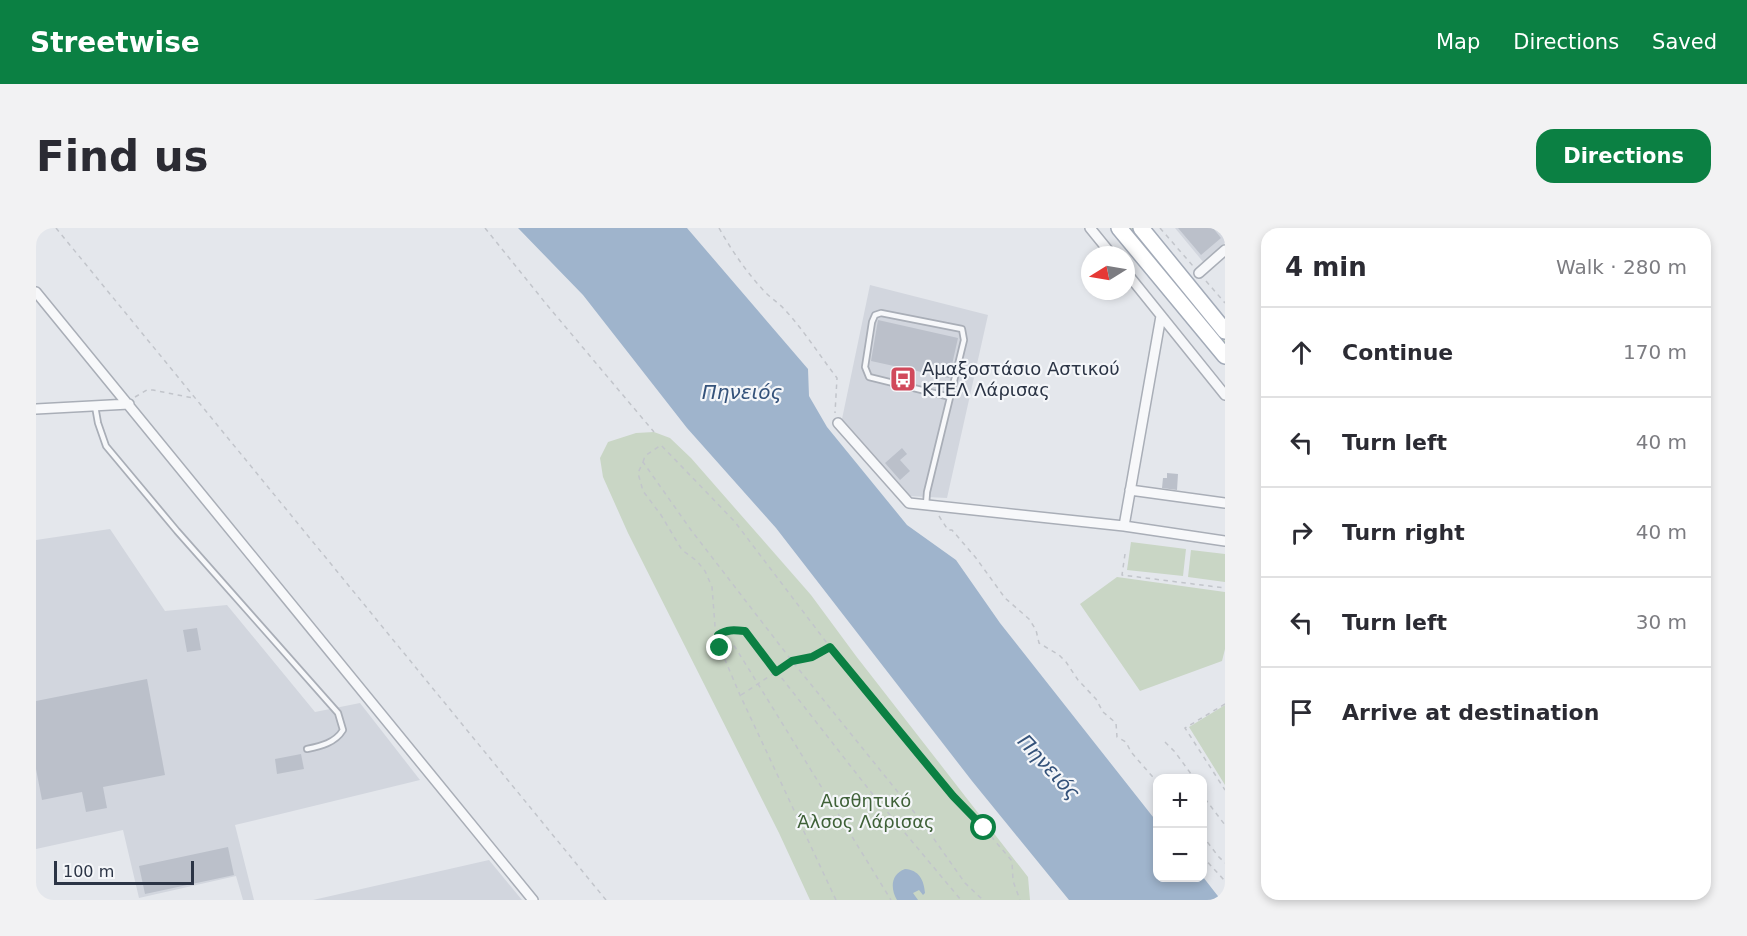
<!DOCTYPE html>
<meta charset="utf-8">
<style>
:root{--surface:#fff;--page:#f2f2f3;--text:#2b2b33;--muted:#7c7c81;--line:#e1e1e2;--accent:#0b8043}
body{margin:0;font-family:"DejaVu Sans",sans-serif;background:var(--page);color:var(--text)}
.controls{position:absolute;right:18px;bottom:18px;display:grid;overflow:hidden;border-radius:12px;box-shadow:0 3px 9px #0003}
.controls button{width:54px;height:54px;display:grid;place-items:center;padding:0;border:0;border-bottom:2px solid var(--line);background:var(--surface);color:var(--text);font:30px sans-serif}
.compass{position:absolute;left:1045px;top:18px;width:54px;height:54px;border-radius:50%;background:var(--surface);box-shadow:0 3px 9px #0003;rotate:259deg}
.scale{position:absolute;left:18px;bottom:15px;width:140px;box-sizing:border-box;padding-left:6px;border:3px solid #2b3445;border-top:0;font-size:16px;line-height:21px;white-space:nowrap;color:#2b3445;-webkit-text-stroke:4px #f4f6f9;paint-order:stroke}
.stop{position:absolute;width:18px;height:18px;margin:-14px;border:4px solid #0b8043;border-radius:50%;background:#fff}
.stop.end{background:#0b8043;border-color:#fff;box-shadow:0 2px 6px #0008}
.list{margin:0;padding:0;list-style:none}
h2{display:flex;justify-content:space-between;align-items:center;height:78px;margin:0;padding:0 24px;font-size:26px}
h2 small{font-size:20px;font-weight:400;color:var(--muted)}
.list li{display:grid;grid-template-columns:39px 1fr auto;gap:18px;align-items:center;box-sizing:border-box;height:90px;padding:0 24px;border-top:2px solid var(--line)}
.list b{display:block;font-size:22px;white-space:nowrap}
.list em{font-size:20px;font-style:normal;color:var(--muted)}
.icon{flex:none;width:33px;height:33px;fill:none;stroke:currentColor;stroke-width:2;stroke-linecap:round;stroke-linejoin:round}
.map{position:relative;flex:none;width:1189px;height:672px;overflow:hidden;border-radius:18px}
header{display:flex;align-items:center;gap:36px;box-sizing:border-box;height:84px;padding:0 30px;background:var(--accent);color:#fff}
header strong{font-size:28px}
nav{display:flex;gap:33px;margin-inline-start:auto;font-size:21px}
.intro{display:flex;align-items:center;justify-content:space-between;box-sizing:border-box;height:144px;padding:0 36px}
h1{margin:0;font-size:42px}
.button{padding:15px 27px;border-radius:18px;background:var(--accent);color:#fff;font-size:21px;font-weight:700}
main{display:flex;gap:36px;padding:0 36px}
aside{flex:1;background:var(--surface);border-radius:18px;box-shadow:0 3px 9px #0003}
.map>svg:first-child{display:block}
</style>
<header>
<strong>Streetwise</strong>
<nav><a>Map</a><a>Directions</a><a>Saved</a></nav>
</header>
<div class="intro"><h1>Find us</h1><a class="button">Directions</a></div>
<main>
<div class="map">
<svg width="1189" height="672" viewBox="0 0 1189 672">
<rect width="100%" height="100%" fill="#e4e7ec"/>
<path fill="#d2d6de" d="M1139,0H1189V15L1168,35Z
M834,57L952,87L911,270L872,268L806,191Z
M74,301L129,383L191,377L279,484L324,475L384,552L199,597L218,672H207L200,648L103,670L87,602L0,621V312Z
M453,632L486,672H277Z"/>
<path fill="#c9d6c5" d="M1090,0H1097L1189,110V118Z
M618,204L634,210L655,230L775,367L820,428L992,649L994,672H774L743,605L592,305L567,249L564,230L572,214L600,205Z
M1095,314L1150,321L1147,348L1091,342Z
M1155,322L1189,326V354L1152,349Z
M1081,349L1189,364V421L1186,433L1104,463L1044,376Z
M1189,477V557L1153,499Z"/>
<path fill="#9fb4cc" d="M482,0H651L772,141L773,168L791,199L871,297L920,332L964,395L1121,594L1122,650L1167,649L1185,672H1033L936,553L740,300L651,200L547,67Z
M869,641C883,642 888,652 889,665L887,667L883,662L877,665L882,672H861C854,660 855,646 869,641Z"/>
<path fill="#bbc0ca" d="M1142,0H1177L1185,10L1165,27Z
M842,92L922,110L913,150L835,133Z
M866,220L871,226L864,232L874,243L864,252L849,235Z
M1131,245L1142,246L1141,262L1126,260L1127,250H1131Z
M161,400L165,422L151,424L147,402Z
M111,451L129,547L67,559L71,580L50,584L46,564L6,572L0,541V473Z
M265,526L268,541L241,546L239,531Z
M192,619L198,647L109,666L103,638Z"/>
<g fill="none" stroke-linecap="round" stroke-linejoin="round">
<defs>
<path id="service" d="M59,178L62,195L70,218L141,303L302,485L307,502C299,515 285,518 271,521
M890,277L891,264L928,112L926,101L845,85L839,87L836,94L829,139L833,149L914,169"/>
<path id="minor" d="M1054,0L1076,27
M1090,44L1189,167
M1163,45L1189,22
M0,64L497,672
M0,181L93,176
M802,195L873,275L1088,298L1189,313
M1094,262L1189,275
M1088,298L1125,88"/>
<path id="primary" d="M1083,0L1189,128
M1105,0L1189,103"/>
</defs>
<use href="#service" stroke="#a9aeb7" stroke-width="8"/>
<use href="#minor" stroke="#a9aeb7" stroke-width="12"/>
<use href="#primary" stroke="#a3abb8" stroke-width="18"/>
<path stroke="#c2c5cb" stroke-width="1.5" stroke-dasharray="4.5 4.5" stroke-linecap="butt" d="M20,0L570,672
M449,0L511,77L618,204
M683,0C696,23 711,45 729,64C736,71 744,76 750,83C769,104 784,128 801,150L799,185
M1124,0L1157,38
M1170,53L1189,75
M99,169L111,162H117L157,170
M607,234L609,228L625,217L699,294L794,419
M903,288L912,302H916L940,330L969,370L993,391L1000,402L1003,415L1023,427L1030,434L1042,452L1060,471L1067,484L1080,495L1081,509L1090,514L1095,524L1122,555
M1089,326L1086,347L1189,360
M686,404L699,419L722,456L855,672
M682,407L679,398L676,359L669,343L661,333L646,322L625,287L607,263L602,245L607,234L655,302L756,433L886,594L929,655L947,672
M705,467L756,433L776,429L794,419L917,568L948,600L976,633L977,653L984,672
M1189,476L1149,500L1189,562
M1129,514L1139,524L1158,550
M1166,562L1170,572L1189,597
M1166,607L1182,628L1189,635
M1166,628L1189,653
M800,672L704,467L684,420L682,407C691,401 699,402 709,403L838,568L925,672"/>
<use href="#service" stroke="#f7f8fa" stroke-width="4.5"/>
<use href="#minor" stroke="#f7f8fa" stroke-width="9"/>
<use href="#primary" stroke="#fff" stroke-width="15"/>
</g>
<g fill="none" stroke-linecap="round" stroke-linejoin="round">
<path stroke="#0b8043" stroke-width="8" d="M684,420L682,407C691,401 699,402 709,403L740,444L756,433L776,429L794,419L917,568L948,600"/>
</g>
<defs>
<symbol id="bus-square" viewBox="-11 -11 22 22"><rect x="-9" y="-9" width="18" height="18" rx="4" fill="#d1495b" stroke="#f4f6f9"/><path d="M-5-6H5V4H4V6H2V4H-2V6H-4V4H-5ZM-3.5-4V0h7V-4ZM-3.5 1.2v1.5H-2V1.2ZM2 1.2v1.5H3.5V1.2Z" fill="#fff"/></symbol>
</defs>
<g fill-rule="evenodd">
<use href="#bus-square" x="852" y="136" width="30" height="30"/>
</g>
<g text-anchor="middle" stroke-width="4.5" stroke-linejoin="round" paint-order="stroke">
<g font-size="18" fill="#2b3445" stroke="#f4f6f9" text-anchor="start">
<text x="886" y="147">Αμαξοστάσιο Αστικού<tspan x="886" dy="21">ΚΤΕΛ Λάρισας</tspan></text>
</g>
<g font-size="18" fill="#3f6138" stroke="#f4f6f9">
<text x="830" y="579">Αισθητικό<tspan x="830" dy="21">Άλσος Λάρισας</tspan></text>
</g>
<g font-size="20" font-style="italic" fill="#34527a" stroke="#f4f6f9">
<text x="706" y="171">Πηνειός</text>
<text transform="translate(1013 539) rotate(47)" y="7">Πηνειός</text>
</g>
</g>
</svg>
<div class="controls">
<button>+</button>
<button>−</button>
</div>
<svg class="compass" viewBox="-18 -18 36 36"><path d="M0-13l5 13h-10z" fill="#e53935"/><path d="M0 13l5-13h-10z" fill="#7c7c81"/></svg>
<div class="scale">100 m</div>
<div class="stop" style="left:948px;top:600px"></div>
<div class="stop end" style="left:684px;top:420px"></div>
</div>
<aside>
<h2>4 min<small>Walk · 280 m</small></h2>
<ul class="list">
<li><svg class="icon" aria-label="ahead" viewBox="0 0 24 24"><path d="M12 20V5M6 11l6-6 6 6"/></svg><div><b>Continue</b></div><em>170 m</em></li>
<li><svg class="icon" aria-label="left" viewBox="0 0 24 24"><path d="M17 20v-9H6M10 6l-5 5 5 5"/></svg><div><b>Turn left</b></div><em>40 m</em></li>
<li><svg class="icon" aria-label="right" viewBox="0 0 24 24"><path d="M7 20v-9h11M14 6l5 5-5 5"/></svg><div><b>Turn right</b></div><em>40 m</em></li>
<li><svg class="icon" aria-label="left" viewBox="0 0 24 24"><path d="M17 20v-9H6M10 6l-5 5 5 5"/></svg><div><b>Turn left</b></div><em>30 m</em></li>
<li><svg class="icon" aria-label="arrive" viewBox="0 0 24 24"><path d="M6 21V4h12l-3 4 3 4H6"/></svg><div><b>Arrive at destination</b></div></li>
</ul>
</aside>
</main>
